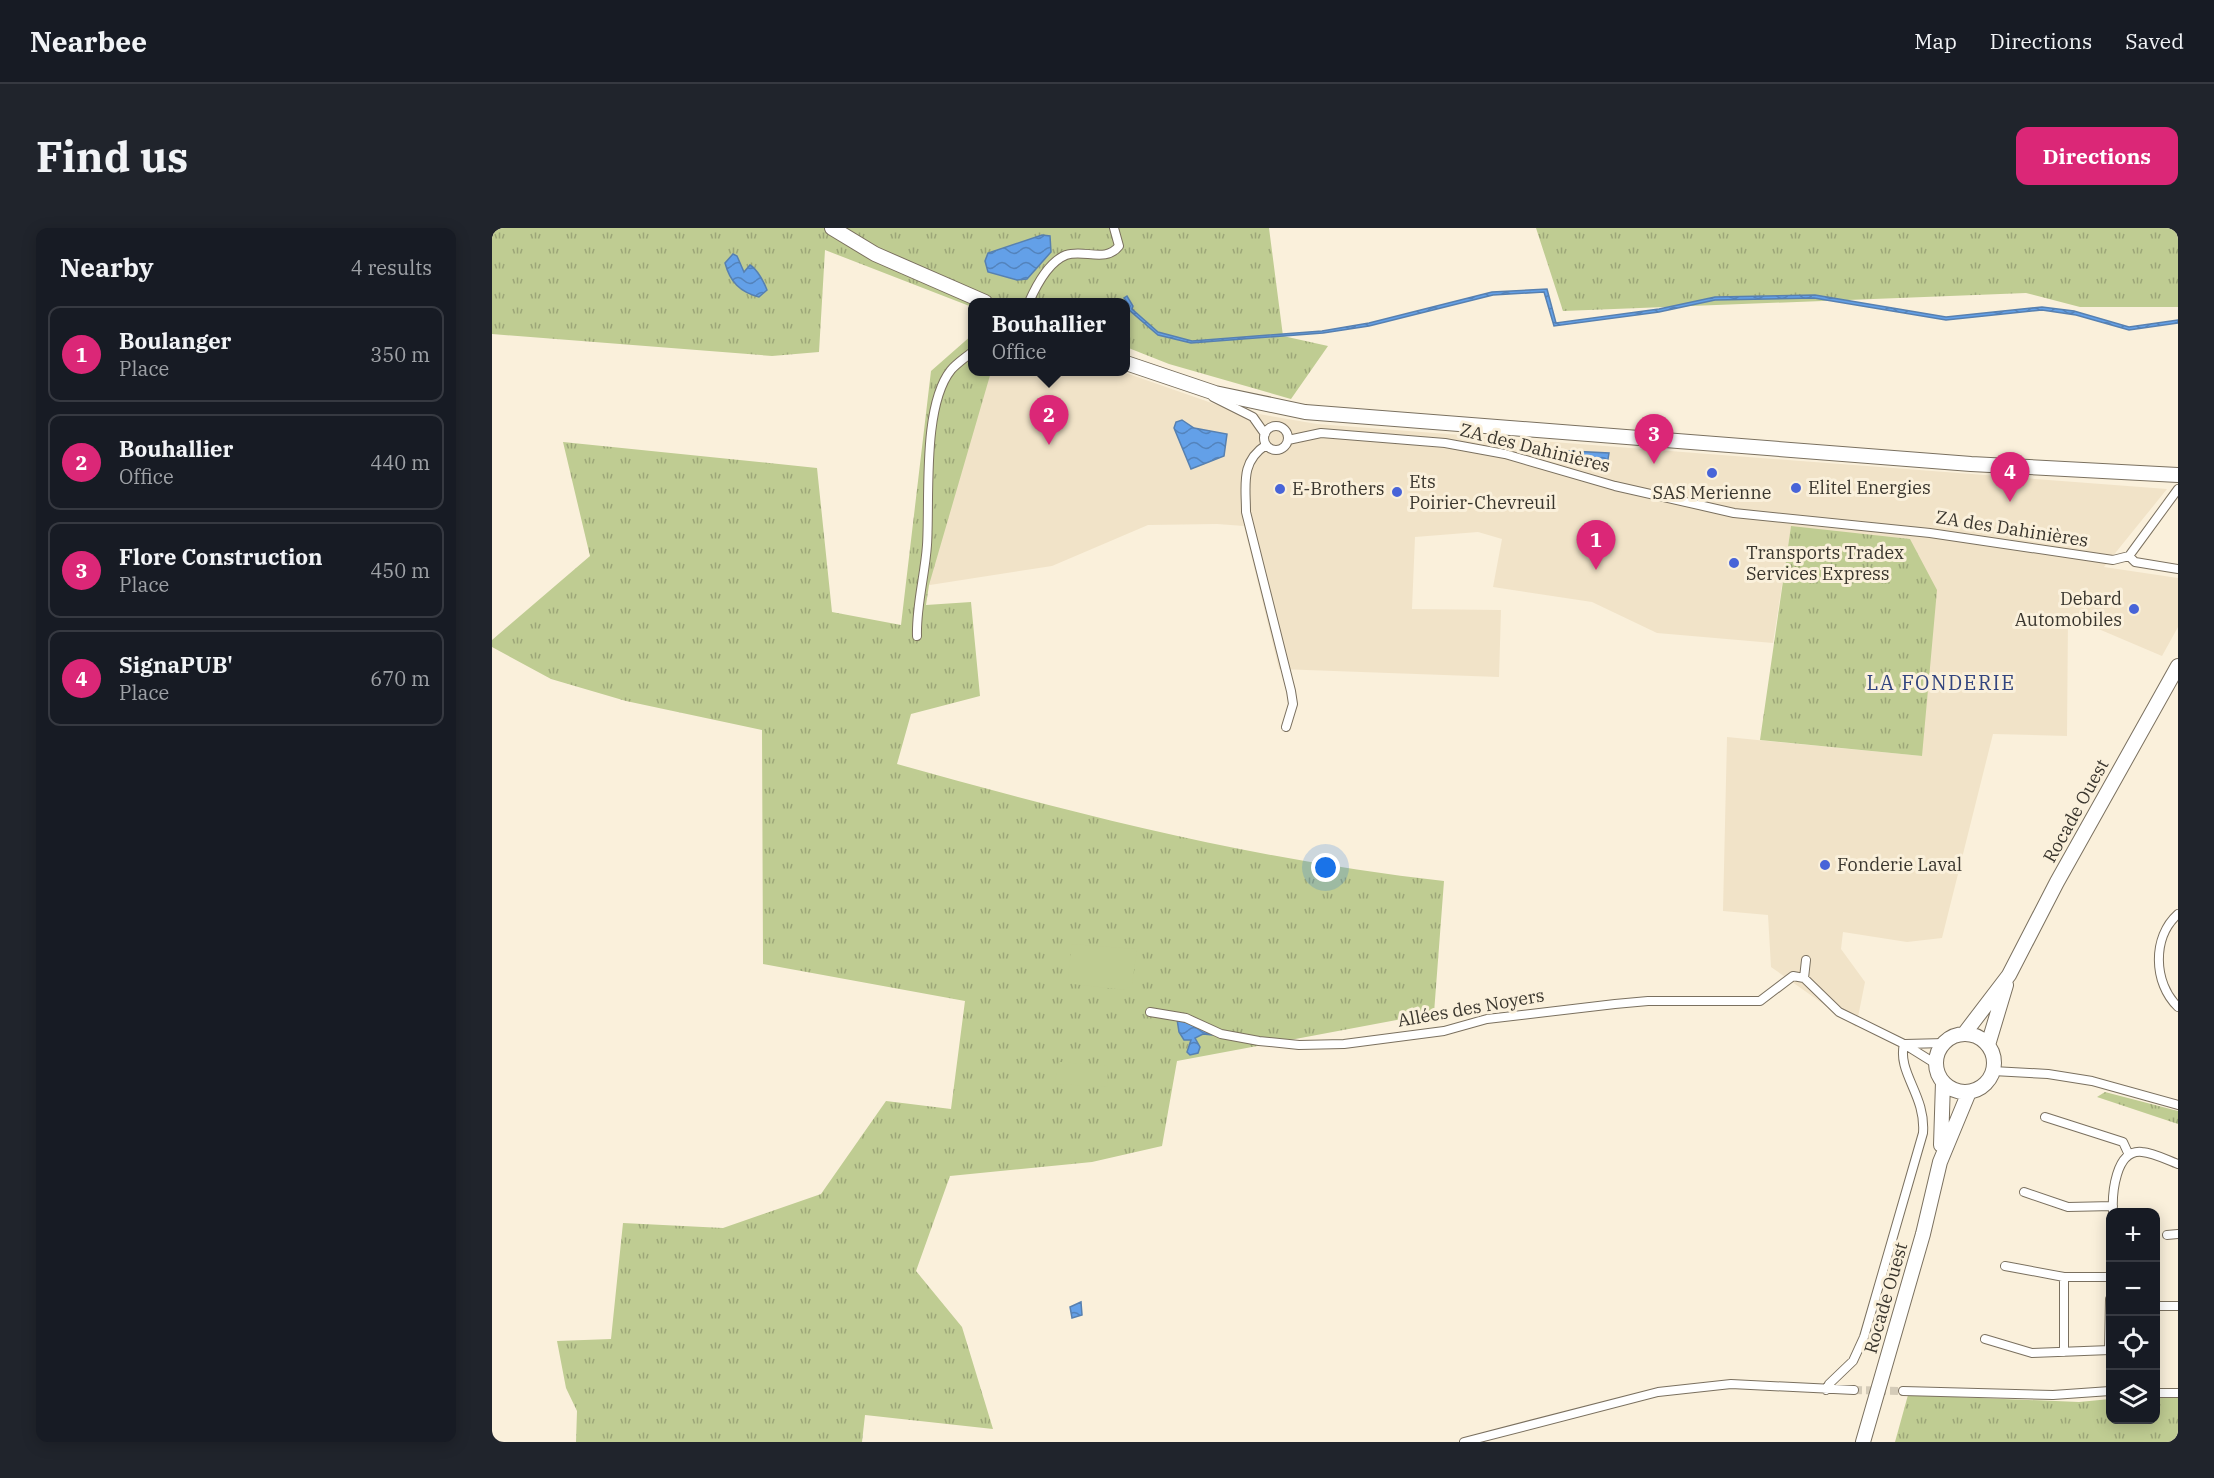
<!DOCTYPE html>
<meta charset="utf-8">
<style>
:root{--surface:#171b24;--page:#20242c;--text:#f1f3f6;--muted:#9ea1a6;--line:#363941;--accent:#db2777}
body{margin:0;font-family:"IBM Plex Serif",serif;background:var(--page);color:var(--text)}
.controls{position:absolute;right:18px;bottom:18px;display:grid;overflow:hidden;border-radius:12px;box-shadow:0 3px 15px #0003}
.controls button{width:54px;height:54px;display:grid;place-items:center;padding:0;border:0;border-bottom:2px solid var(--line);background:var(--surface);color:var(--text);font:30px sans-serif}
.you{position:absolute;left:834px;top:640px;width:21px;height:21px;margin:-15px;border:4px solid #fff;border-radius:50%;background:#1a73e8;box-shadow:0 0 0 9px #1a73e833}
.badge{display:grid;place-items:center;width:39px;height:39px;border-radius:50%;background:var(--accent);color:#fff;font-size:20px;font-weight:700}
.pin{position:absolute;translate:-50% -50px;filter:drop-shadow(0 2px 3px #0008)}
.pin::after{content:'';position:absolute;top:32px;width:21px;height:18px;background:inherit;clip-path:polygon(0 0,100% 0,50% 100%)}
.popup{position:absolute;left:476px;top:70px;width:162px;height:78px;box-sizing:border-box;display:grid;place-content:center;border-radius:12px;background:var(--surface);filter:drop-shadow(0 2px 4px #0005);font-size:20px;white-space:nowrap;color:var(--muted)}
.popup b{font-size:22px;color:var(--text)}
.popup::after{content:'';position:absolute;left:50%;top:100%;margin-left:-12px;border:12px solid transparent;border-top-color:var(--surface)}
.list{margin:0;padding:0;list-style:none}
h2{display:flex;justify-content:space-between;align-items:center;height:78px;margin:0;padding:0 24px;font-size:26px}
h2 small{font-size:20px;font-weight:400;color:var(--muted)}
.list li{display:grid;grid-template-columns:39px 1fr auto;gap:18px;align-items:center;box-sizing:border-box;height:96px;margin:0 12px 12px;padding:0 12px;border:2px solid var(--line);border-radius:12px}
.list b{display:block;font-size:22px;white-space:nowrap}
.list p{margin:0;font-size:20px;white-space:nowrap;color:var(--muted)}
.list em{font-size:20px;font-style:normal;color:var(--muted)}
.icon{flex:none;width:33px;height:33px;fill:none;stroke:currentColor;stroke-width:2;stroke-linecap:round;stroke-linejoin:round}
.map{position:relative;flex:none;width:1686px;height:1214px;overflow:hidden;border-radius:12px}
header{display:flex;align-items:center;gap:36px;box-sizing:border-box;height:84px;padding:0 30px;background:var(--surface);border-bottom:2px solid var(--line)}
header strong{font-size:28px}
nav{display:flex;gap:33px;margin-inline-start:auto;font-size:21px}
.intro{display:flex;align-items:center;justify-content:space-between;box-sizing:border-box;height:144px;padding:0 36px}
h1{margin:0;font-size:42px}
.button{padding:15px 27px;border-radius:12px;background:var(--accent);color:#fff;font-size:21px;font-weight:700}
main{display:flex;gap:36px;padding:0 36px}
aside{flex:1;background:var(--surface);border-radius:12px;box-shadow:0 3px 15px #0003}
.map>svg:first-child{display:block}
</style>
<header>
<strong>Nearbee</strong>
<nav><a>Map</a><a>Directions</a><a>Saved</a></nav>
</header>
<div class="intro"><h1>Find us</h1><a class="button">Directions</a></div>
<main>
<aside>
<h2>Nearby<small>4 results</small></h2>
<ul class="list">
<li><span class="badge">1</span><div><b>Boulanger</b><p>Place</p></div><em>350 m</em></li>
<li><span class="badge">2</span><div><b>Bouhallier</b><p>Office</p></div><em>440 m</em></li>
<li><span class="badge">3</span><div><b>Flore Construction</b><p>Place</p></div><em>450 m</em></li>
<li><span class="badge">4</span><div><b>SignaPUB'</b><p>Place</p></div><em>670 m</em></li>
</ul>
</aside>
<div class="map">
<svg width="1686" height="1214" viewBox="0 0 1686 1214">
<defs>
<pattern id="grass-tufts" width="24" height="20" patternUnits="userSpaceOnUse" patternTransform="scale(1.5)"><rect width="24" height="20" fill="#bfcc92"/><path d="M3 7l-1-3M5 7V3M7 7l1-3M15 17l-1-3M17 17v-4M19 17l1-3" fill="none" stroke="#9ca678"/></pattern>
<pattern id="water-waves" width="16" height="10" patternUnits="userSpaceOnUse" patternTransform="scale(1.5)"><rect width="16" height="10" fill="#63a0e8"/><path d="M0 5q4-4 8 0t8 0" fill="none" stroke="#5383bc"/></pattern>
</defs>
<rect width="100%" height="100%" fill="#faf0db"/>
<path fill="#f1e3c8" d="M480,144H631L737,181L825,196L1675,261L1612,339L1686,350V399L1670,428L1576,388L1575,508L1501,506L1450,710L1415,714L1351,704L1349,721L1373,754L1364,799L1279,739L1276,687L1231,683L1235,509L1430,528L1299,299L1281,415L1165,405L1100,374L1001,359L1010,311L986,304L923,309L920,381L1009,382L1007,449L787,441L752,298L725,296L656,297L560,338L425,359Z"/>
<path fill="url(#grass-tufts)" d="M0,0H777L791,108L836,118L799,171L677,136L634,119V74H480V79L333,22L327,124L280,128L0,106Z
M1044,0H1686V79H1588L1534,65L1071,83Z
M480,107V144H499L437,357L434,377L479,374L488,468L419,486L405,536C584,586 767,633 952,653L942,785L685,833L670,918L600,934L458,948L424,1043L470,1099L501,1201L373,1187L370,1214H84L85,1183L74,1160L65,1113L119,1111L131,995L231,1000L329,966L394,873L459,881L473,773L271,736L270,502L134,473L59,451L0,419V412L98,328L71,214L325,240L340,384L409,397L439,143Z
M1299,298L1418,311L1445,362L1430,528L1268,512Z
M1613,864L1686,883V896L1605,869Z
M1416,1167L1587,1174L1618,1171V1192H1664V1169L1686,1170V1214H1403Z"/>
<path fill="#bfcc92" d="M580,716L645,721L640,757L633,762L581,756L576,748Z
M568,834L616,838L615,859L566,856L563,851Z"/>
<path fill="url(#water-waves)" stroke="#5780b0" stroke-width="1.5" d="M550,7L558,8L559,24L535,51L525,52L496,44L493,33L496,25Z
M241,26L245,28L252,44L258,37C265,41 272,54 275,62L267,69C248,64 238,54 233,35Z
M1055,61L1064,95L1167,81L1223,69L1323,67L1454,89L1550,79L1582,83L1637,99L1686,92V95L1637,102L1584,87L1550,82L1454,92L1322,70L1223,72L1167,84L1062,98L1052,64L1001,67L877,98L831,105L699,115L666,107L636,81L638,78L632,70L635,68L641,78L640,81L666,104L700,113L830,103L877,95L1000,64Z
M690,192L702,200L735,206L732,228L699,241L682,200L684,194Z
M1059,222L1117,225L1114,243L1061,230Z
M685,791L719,803L720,807L711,806L703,810L708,819L706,825L698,827L695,824L699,812H692L687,804Z
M589,1074L590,1087L580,1090L578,1079Z"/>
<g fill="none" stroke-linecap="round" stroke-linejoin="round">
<path stroke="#d4cbb8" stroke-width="8" stroke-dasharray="8 4" stroke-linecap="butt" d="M1362,1162L1411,1163"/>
<defs>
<path id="street" d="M537,74C544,58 556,34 574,27C592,21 614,35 627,18L622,0
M721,169L761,189L773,206
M772 210a12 12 0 1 1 24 0a12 12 0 1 1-24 0Z
M796,212L829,205L953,215L1013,226L1123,258L1242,285L1438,305L1621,332L1637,328L1686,261
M774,217C748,234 754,257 754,284L799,463L801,476L794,499
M1637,328L1643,334L1686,341
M425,408C424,378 433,347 435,317C438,271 430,178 459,142C465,135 473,130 480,124
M1686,686C1660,709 1661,755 1686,779
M1312,750L1314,732
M658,784L694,790L729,806L767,813L807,817L852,816L952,803L995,791L1123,776L1156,773H1268L1301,748L1312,750L1347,784L1412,816L1444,836
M1413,816L1453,815
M1501,843L1556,846L1600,853L1686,877
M1553,889L1631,914L1637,927
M1532,964L1576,979L1621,978
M1621,984C1620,967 1623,921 1650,924C1662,925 1675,932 1686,936
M1675,1007L1686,1006
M1513,1038L1572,1049H1618
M1664,1078H1686
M1493,1111L1540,1125L1618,1122
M1617,1122L1618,1071
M1572,1124V1049
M1334,1162L1337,1156L1361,1133L1372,1109L1431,905C1434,867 1405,845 1412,816
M1411,1163L1561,1167L1618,1163
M1664,1165H1686
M972,1214L1166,1164L1239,1156L1362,1162"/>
<path id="primary" d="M340,0L383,26L493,74
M634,135L723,165L813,184L1479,236L1686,247
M1472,806L1517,747L1565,654L1686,438
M1444 835a29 29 0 1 1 58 0a29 29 0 1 1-58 0Z
M1496,817L1514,757
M1449,917L1451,854
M1371,1214L1431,1006L1448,934L1477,864"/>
</defs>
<use href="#street" stroke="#7a705f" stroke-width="10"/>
<use href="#primary" stroke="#7a705f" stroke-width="16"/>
<use href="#street" stroke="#fff" stroke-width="8"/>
<use href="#primary" stroke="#fff" stroke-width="14"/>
</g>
<g fill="#4864d8" stroke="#faf0db" stroke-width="2">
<circle cx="1220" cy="245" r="6"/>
<circle cx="1304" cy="260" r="6"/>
<circle cx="788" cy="261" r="6"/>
<circle cx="905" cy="264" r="6"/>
<circle cx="1242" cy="335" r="6"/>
<circle cx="1642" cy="381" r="6"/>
<circle cx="1333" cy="637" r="6"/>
</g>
<g text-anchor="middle" stroke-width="6" stroke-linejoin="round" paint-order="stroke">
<g font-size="18" fill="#3a362e" stroke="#faf0db">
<text transform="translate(1043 220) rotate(14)" y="6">ZA des Dahinières</text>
<text transform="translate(1520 301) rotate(9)" y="6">ZA des Dahinières</text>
<text transform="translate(1584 583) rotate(-61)" y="6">Rocade Ouest</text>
<text transform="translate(979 780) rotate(-10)" y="6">Allées des Noyers</text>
<text transform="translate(1394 1070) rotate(-74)" y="6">Rocade Ouest</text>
</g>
<g font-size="18" fill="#3a362e" stroke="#faf0db" text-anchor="start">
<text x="917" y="260">Ets<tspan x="917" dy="21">Poirier-Chevreuil</tspan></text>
<text x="1316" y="266">Elitel Energies</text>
<text x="800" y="267">E-Brothers</text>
<text x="1220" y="271" text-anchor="middle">SAS Merienne</text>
<text x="1254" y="331">Transports Tradex<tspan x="1254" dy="21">Services Express</tspan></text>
<text x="1630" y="377" text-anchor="end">Debard<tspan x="1630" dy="21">Automobiles</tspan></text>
<text x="1345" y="643">Fonderie Laval</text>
</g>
<g font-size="20" letter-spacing="1.5" fill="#32447e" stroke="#faf0db">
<text x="1449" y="462">LA FONDERIE</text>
</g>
</g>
</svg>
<div class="controls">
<button>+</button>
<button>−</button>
<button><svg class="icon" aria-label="locate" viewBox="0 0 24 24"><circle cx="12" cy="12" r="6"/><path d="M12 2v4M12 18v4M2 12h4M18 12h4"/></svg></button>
<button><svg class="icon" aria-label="layers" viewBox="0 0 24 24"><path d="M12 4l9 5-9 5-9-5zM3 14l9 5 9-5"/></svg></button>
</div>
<div class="you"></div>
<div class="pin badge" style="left:1104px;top:342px">1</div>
<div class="pin badge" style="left:557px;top:217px">2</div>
<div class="popup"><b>Bouhallier</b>Office</div>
<div class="pin badge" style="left:1162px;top:236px">3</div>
<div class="pin badge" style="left:1518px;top:274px">4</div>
</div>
</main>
